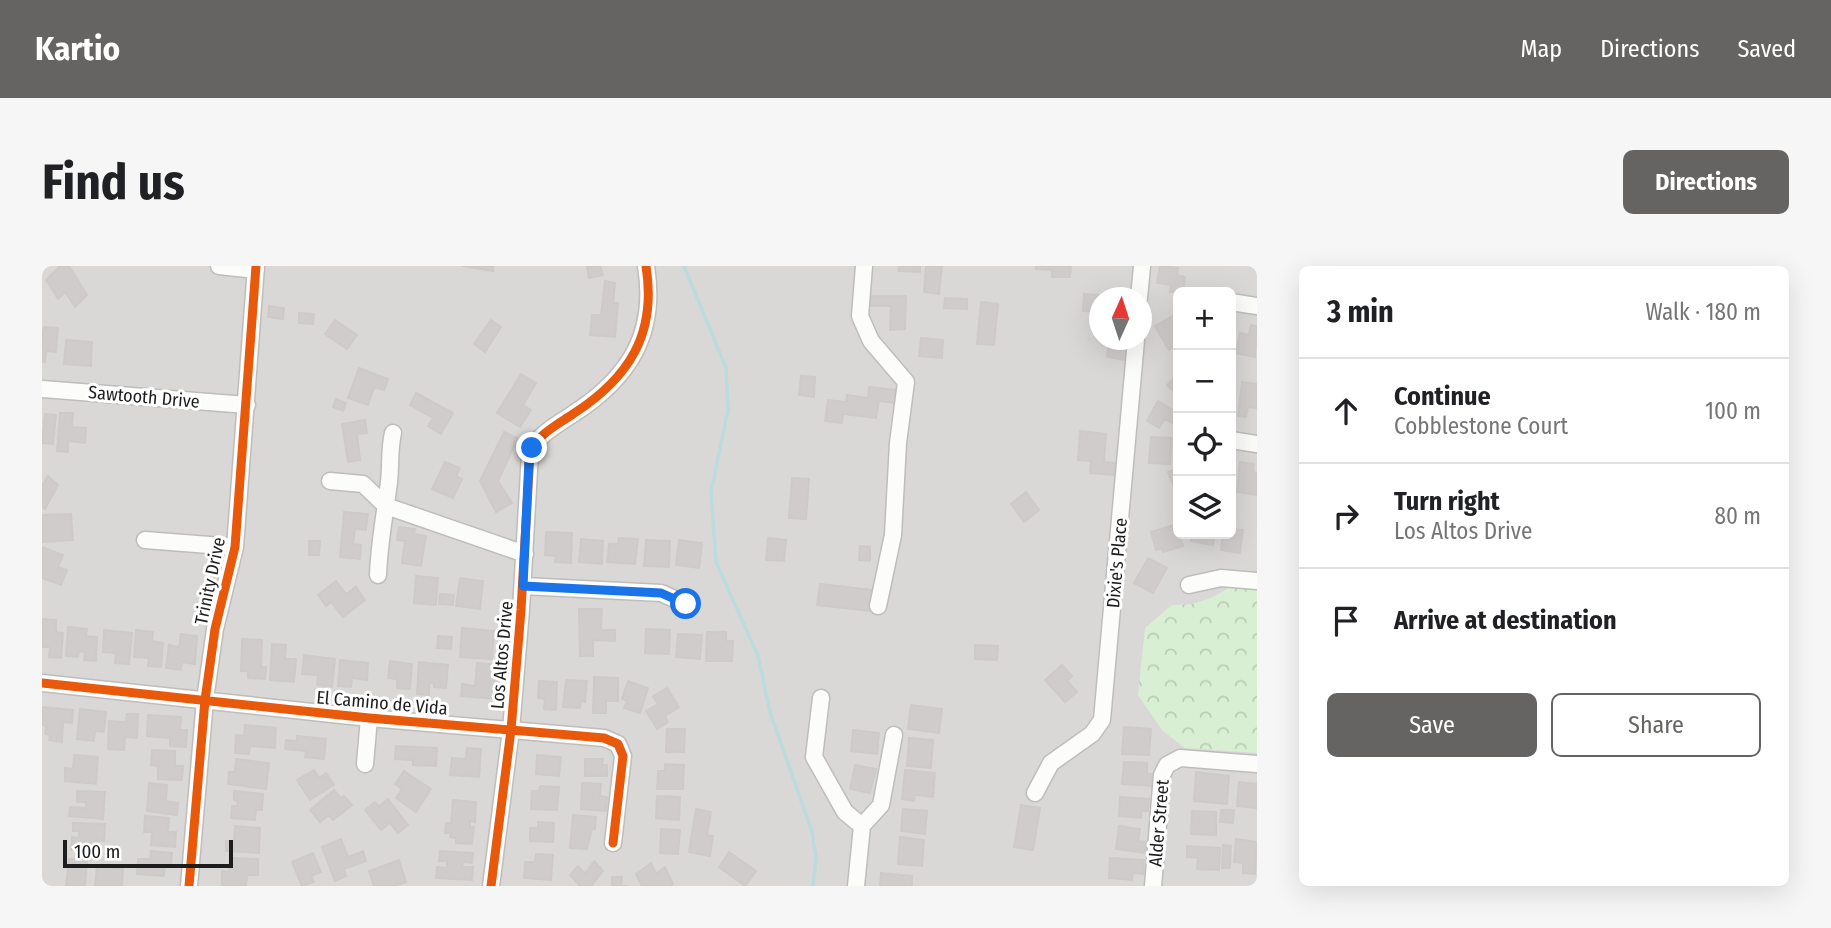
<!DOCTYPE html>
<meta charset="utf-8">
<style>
:root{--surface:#fff;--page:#f6f6f6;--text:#202124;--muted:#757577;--line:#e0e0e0;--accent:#656463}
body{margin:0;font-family:"Fira Sans Condensed",sans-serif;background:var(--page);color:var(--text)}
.controls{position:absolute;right:21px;top:21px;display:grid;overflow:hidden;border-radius:10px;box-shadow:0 7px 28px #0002}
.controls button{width:63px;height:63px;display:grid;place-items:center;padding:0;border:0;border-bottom:2px solid var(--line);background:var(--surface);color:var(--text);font:35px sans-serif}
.compass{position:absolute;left:1047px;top:21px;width:63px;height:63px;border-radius:50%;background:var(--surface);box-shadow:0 7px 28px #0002;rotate:3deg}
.scale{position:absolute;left:21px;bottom:18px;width:170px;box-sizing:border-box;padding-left:7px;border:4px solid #1d1d1d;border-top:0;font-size:19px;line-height:24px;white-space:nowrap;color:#1d1d1d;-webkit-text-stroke:5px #fff;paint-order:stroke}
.stop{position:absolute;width:21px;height:21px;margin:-16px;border:5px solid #1a73e8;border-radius:50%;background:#fff}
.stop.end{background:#1a73e8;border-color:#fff;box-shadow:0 2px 7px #0008}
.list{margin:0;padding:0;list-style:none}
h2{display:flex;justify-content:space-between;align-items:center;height:91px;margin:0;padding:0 28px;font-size:30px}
h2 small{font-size:23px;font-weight:400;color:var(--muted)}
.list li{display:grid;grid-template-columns:46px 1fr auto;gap:21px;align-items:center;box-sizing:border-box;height:105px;padding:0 28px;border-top:2px solid var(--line)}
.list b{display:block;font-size:26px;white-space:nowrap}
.list p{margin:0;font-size:23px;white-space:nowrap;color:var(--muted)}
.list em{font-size:23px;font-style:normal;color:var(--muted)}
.actions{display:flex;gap:14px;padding:21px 28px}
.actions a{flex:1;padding:16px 0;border:2px solid var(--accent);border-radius:10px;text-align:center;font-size:24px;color:var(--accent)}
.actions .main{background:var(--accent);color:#fff}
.icon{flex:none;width:38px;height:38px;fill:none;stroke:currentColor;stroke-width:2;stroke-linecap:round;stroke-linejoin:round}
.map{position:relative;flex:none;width:1215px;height:620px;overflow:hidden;border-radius:10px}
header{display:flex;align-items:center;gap:42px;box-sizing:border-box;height:98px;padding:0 35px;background:var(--accent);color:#fff}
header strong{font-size:33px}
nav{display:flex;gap:38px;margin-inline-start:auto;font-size:24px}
.intro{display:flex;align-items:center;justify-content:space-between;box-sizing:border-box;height:168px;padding:0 42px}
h1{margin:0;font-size:49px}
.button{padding:18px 32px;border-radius:10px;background:var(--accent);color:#fff;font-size:24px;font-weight:700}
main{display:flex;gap:42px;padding:0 42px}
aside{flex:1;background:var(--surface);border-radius:10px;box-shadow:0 7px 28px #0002}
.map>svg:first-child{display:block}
</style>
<header>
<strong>Kartio</strong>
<nav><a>Map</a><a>Directions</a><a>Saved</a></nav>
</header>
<div class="intro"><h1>Find us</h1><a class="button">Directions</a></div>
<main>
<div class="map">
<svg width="1215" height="620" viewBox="0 0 1215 620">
<defs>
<pattern id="park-crowns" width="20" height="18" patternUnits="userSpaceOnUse" patternTransform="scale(1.75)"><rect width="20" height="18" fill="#d9efd3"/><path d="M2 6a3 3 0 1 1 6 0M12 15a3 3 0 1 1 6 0" fill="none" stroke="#baccb5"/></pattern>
</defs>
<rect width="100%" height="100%" fill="#ebe8e6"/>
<path fill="#dad8d7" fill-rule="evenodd" d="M0,0H1215V620H0ZM1136,26H1189V268H1136ZM1058,32H1100V74H1058Z"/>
<path fill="url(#park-crowns)" d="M1190,320L1215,323V487L1143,482L1120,464L1096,429L1103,362L1130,339C1154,340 1170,333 1190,320Z"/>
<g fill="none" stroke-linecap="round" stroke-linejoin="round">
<path stroke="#bcdbdc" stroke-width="3.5" d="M642,0L684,102L686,144L669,226L674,296L716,390L728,446L770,566L774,592L771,620"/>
</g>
<path fill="#d0cccb" stroke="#cecac8" stroke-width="2" d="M18,0H27L45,29L33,41L23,26L16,33L4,14Z
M420,0H451V5Z
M545,0H558L561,9L547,12Z
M857,0H878V6L857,5Z
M884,0H900L897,28L882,26Z
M994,0H1029L1028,11H1010V4L994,3Z
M1118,0L1136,2L1135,9L1143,11L1141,26H1128L1129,19L1115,17Z
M563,15L573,17L571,37H576L573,71L548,69L550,49H559Z
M1042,28L1089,32H1058V46L1041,45Z
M829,30H864L863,63L848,64L849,40H829Z
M903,32L925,33V43L902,42Z
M939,36L956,38L952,79L935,78Z
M227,40L242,42L241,53L226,51Z
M257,47L272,48L271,58L257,57Z
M1136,47V79L1127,84L1113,60Z
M293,54L315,69L305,83L283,68Z
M449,54L459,61L443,86L432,78Z
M1209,59L1215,60L1213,91L1194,87L1198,67L1207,69Z
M2,61L16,62L14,86L4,85L3,96H0V70Z
M879,72L901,74L900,92L877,90Z
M24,74L50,76L49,100L22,98Z
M1067,74H1086L1084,94L1065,91Z
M317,102L346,113L342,124L332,121L326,139L306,132Z
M479,108L494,117L481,139L489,144L478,161L455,147Z
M1136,108V130L1125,119Z
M759,110L773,111L772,131L757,129Z
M1200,116L1215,118V142L1206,141L1204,151L1196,150Z
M827,121L854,124L853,137L837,135L834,152L801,148L800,157L783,155L786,134L804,136L805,129L826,132Z
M374,127L411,147L399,168L386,160L391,152L368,139Z
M294,133L304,137L301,145L291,141Z
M1116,135L1136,147L1130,157L1123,153L1117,162L1105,155Z
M18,147H31L30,161L44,162L43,177L26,175V186L15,185Z
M3,148L14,149L11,178L0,177Z
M323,154L325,167L315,168L318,194L306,196L300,158Z
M1038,165L1064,168L1062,196L1074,197L1073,209L1048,207L1049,195L1036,194Z
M462,166L476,172L456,215L470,237L454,246L438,215Z
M1109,171L1130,172L1128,198L1107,197Z
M403,196L418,202L414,210L420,213L411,232L390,223Z
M1198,196L1212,198L1211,206L1215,207V229L1195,226Z
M1136,202V229H1135L1126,206Z
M6,210L16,219L3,243L0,241V220Z
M750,212L767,213L764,253L747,252Z
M984,226L997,244L982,256L969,238Z
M302,246L326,248L324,264L313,263L311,278L319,279L318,293L298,291Z
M29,248L31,274L0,276V249Z
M1135,258L1141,280L1121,286L1120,282L1114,284L1109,266Z
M357,261L373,263L372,268L384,270L379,300L360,297L363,275L355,274Z
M1189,263L1201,264L1198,287L1179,284L1181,268H1189Z
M504,266L530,267L529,297L513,296L514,290L503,289Z
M1150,268H1173L1171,279L1149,275Z
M577,272L596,273L593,298L565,296L567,278H576Z
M726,272L744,274L742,295L724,294Z
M539,273L561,275L560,298L537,296Z
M604,274L628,275L627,301L602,300Z
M637,274L660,277L657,302L634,299Z
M267,275H278L277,289H267Z
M818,280L828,281V295L817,294Z
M0,281L21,289L16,301L25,304L19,319L0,312Z
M1106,292L1125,302L1111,327L1092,317Z
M374,310L396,312L394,339L372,337Z
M418,312L441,315L438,343L414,340Z
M294,315L304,328L314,321L323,334L301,351L289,336L284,340L276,329Z
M778,318L830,324L828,345L775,339Z
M398,328L412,329L411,339L397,338Z
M537,343H560L559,364H573V375L551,374V390H538Z
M0,353L14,354V366L21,367L19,392L7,391L8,381H0Z
M26,361L45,363L44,370L55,371L54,395L42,394L43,386L37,385L36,391L24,390Z
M420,362L452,365L450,393L418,391Z
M604,363L628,364L627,388L603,387Z
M62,364L90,367L87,398L73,397L74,387L61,386Z
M94,364L111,366L110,375L121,377L119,401L106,400L107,392L92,391Z
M665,366H684V375H691L690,395H664Z
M139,368L155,370L153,398L140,396L139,404L124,402L127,379L137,381Z
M636,368L660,369L658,393L634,391Z
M396,370L410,371L409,383L395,382Z
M200,373L220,374L219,401H224L223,413L206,412V405H199Z
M230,378L244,379L243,393H254L252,416L228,414Z
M933,379L956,380L955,394L933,393Z
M262,389L293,393L290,421L275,419L276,409L260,408Z
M298,394L326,397L325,414L310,412L309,421L296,420Z
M348,395L370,398L368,423L355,422V413L346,412Z
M377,396L406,399L404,422L392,421V417H387V429L375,428Z
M435,397L457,399L454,433L419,430L420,418L433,420Z
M1020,399L1030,410L1025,415L1035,426L1023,436L1003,414Z
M552,411L576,412V435H564V447H551Z
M524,414L545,415L543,436L539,435L538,442L521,441Z
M497,415L515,416L514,444L502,443L503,433L496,432Z
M586,415L606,422L598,447L582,442L585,435L580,433Z
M625,422L637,441L623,450L626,456L615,463L604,445L616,438L611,430Z
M869,439L900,443L897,467L866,463Z
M0,441L31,444L30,457L21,456L20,476L7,474L8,469L3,468L4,460L0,459Z
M38,443L64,446L62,466L53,465L52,475L35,473Z
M85,448H96L95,472L83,471L82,484L66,483L67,455L84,456Z
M106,449L139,451L138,464H145L144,481L128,480V472L105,470Z
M203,459L234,462L233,482L208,480L207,488L193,487L194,469L202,470Z
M1082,461L1109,463L1107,489L1080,488Z
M625,463H643L642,486H624Z
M811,464L837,467L835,488L809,485Z
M255,470L284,473L282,493L263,491L264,485L243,483L244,474L255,475Z
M867,472L891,474L889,502L865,500Z
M354,480L395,482L394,500L371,499V494L353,493Z
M425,482L439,483L437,511L408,509L410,492L424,493Z
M110,484L133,485V500H141L140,514L116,513V500L109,499Z
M32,489L56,491L54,518L23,515V502L31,503Z
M495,489L519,491L517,510L494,508Z
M194,493L227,497L224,523L186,518L187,506H193Z
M543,493H561L560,499H565V510H543Z
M1082,496L1105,497V508H1110V520L1080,518Z
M623,498L642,499L641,523H615L616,505H623Z
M813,499L834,503L828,527L808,523Z
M272,504L277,512L284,507L292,519L268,534L255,514Z
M863,504L893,507L891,531L873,529L872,535L860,533Z
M362,505L389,523L374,546L354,532L360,523L353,518Z
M1154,506L1187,510L1185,538L1152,535Z
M1197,516L1215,518V542L1195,540Z
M107,517L125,519L124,535L136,537L135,549L105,545Z
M540,517L559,518L558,530L565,531L564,545L539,543Z
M498,520L517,521L515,544L489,543L490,525H497Z
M292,524L299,532L302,530L310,539L291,554L287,549L278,556L268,544Z
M35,525L63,526L61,553L27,550L28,541L44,542V536H35Z
M192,525L221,528L220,544H214L213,554L189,552L190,540H195L196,535L192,534Z
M615,530L638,531L637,554L614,552Z
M1078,531L1107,533L1106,545H1099V552L1077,550Z
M346,533L366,559L356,567L348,557L339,564L323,544L333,536L337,540Z
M411,534L434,536L433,556L428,555V561H432L430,578L414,577V572L408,571L409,567H403L404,557H409Z
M979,539L998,542L991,584L972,581Z
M654,543L669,546L665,569L671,570L668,590L647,586Z
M861,543L885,545L883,568L859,565Z
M1179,544H1192L1191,557L1178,556Z
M1150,545L1174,546V569L1149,568Z
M531,549L554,551L553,563H550L545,583L528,582Z
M103,550L127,552L126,566H134L133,581L109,579L110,566H102Z
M496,556L512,557L511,576L488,575V562H496Z
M31,557L63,558L62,575L55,574L54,585L29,584L30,571L37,572V565H31Z
M193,560L218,562L217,587L184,585V575L192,576Z
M1077,560L1098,563L1096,575L1105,576L1103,587L1074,583Z
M619,563L638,564L636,588L618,587Z
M858,571L882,574L880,600L856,598Z
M299,573L306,591L321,585L324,595L302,603L304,610L293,615L280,581Z
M1194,573L1215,576L1213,608L1201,607V597L1192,596Z
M1181,579L1189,580L1188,602H1180Z
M1145,580L1178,582L1177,604L1155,603L1156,592L1145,591Z
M109,585L130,587L129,599L123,598L122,610L95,608L96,593H108Z
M398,585L431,587L430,597L421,596L420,601H431L430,614L394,612L395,601L405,602V595H397Z
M687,586L714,605L703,620L677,601Z
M271,587L279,606L269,610L272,616L260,620L250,596Z
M494,588L511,589L509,614L482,612L483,596H493Z
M188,592L216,593V609H205L204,620H180V605L187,606Z
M1068,592L1102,594L1101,608L1091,607L1090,614L1067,612Z
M27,593L45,594L43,620H24Z
M357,594L364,616L352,620H332L327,605Z
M552,595L561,605L549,620H538L528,609L536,600L543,608Z
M609,597L614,608L623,601L631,618L629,620H600L594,608Z
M55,600L81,603L80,620H53Z
M839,607L870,610V620H838Z
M570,611H580L579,620H586H570Z"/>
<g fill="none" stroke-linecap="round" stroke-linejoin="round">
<defs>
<path id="minor" d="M177,0L214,4
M822,0L818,50L829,75L864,116L856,177L851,269L836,340
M1097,32L1100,0
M1189,36L1215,40
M0,123L205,139
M1189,174L1215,178
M288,215L321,218L344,240L483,288
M103,274L193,281
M336,309C337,278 343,248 347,216C349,199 347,184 351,167
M1147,319L1179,312L1215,315
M481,320L619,327L644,338
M0,417L327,452L562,472L576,478L581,490L571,577
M779,432L772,491L803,546L820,560L814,620
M323,498L327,452
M993,527L1009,497L1050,468L1060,454L1094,74
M820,560L839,539L852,469
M147,620L163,434L173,363L193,281L214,0
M449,620L469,464L479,344L488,187C496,168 515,159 531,148C587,112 615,68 604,0
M1111,620L1120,509L1125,499L1138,492L1215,498"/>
</defs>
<use href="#minor" stroke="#bebdbc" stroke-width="19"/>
<use href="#minor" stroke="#fcfcfb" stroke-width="16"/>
<defs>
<path id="cycleway" d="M0,417L327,452L562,472L576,478L581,490L571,577
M147,620L163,434L173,363L193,281L214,0
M449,620L469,464L479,344L488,187C496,168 515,159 531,148C587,112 615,68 604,0"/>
</defs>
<use href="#cycleway" stroke="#fff" stroke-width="13"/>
<use href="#cycleway" stroke="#e8590c" stroke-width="9"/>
</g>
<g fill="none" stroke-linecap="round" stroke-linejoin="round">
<path stroke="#1a73e8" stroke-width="9" d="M490,182L487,193L481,320L619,327L644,338"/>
</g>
<g text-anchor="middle" stroke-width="6" stroke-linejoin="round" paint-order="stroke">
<g font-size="18" fill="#1d1d1d" stroke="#fff">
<text transform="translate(102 131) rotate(5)" y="6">Sawtooth Drive</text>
<text transform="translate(1075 297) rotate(-85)" y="6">Dixie's Place</text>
<text transform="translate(168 315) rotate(-78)" y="6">Trinity Drive</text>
<text transform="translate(460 389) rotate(-85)" y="6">Los Altos Drive</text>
<text transform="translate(340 437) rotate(5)" y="6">El Camino de Vida</text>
<text transform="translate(1117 557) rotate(-85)" y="6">Alder Street</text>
</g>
</g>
</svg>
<div class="controls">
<button>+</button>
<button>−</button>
<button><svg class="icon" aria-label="locate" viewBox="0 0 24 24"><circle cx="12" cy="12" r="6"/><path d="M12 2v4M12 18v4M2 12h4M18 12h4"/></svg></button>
<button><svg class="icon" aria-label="layers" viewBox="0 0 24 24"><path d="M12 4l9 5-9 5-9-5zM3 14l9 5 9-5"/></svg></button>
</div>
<svg class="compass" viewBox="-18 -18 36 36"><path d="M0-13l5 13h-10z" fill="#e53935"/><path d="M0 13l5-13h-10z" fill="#757577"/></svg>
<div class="scale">100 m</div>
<div class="stop" style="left:644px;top:338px"></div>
<div class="stop end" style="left:490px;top:182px"></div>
</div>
<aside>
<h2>3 min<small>Walk · 180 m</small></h2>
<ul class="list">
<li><svg class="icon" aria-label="ahead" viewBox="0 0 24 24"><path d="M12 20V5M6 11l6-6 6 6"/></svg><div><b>Continue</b><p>Cobblestone Court</p></div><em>100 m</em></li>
<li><svg class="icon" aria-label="right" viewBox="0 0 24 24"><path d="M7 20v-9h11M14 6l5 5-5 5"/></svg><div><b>Turn right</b><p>Los Altos Drive</p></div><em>80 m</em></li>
<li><svg class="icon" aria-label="arrive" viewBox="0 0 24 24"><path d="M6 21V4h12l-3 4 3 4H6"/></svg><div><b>Arrive at destination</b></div></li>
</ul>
<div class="actions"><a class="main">Save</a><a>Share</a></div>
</aside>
</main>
